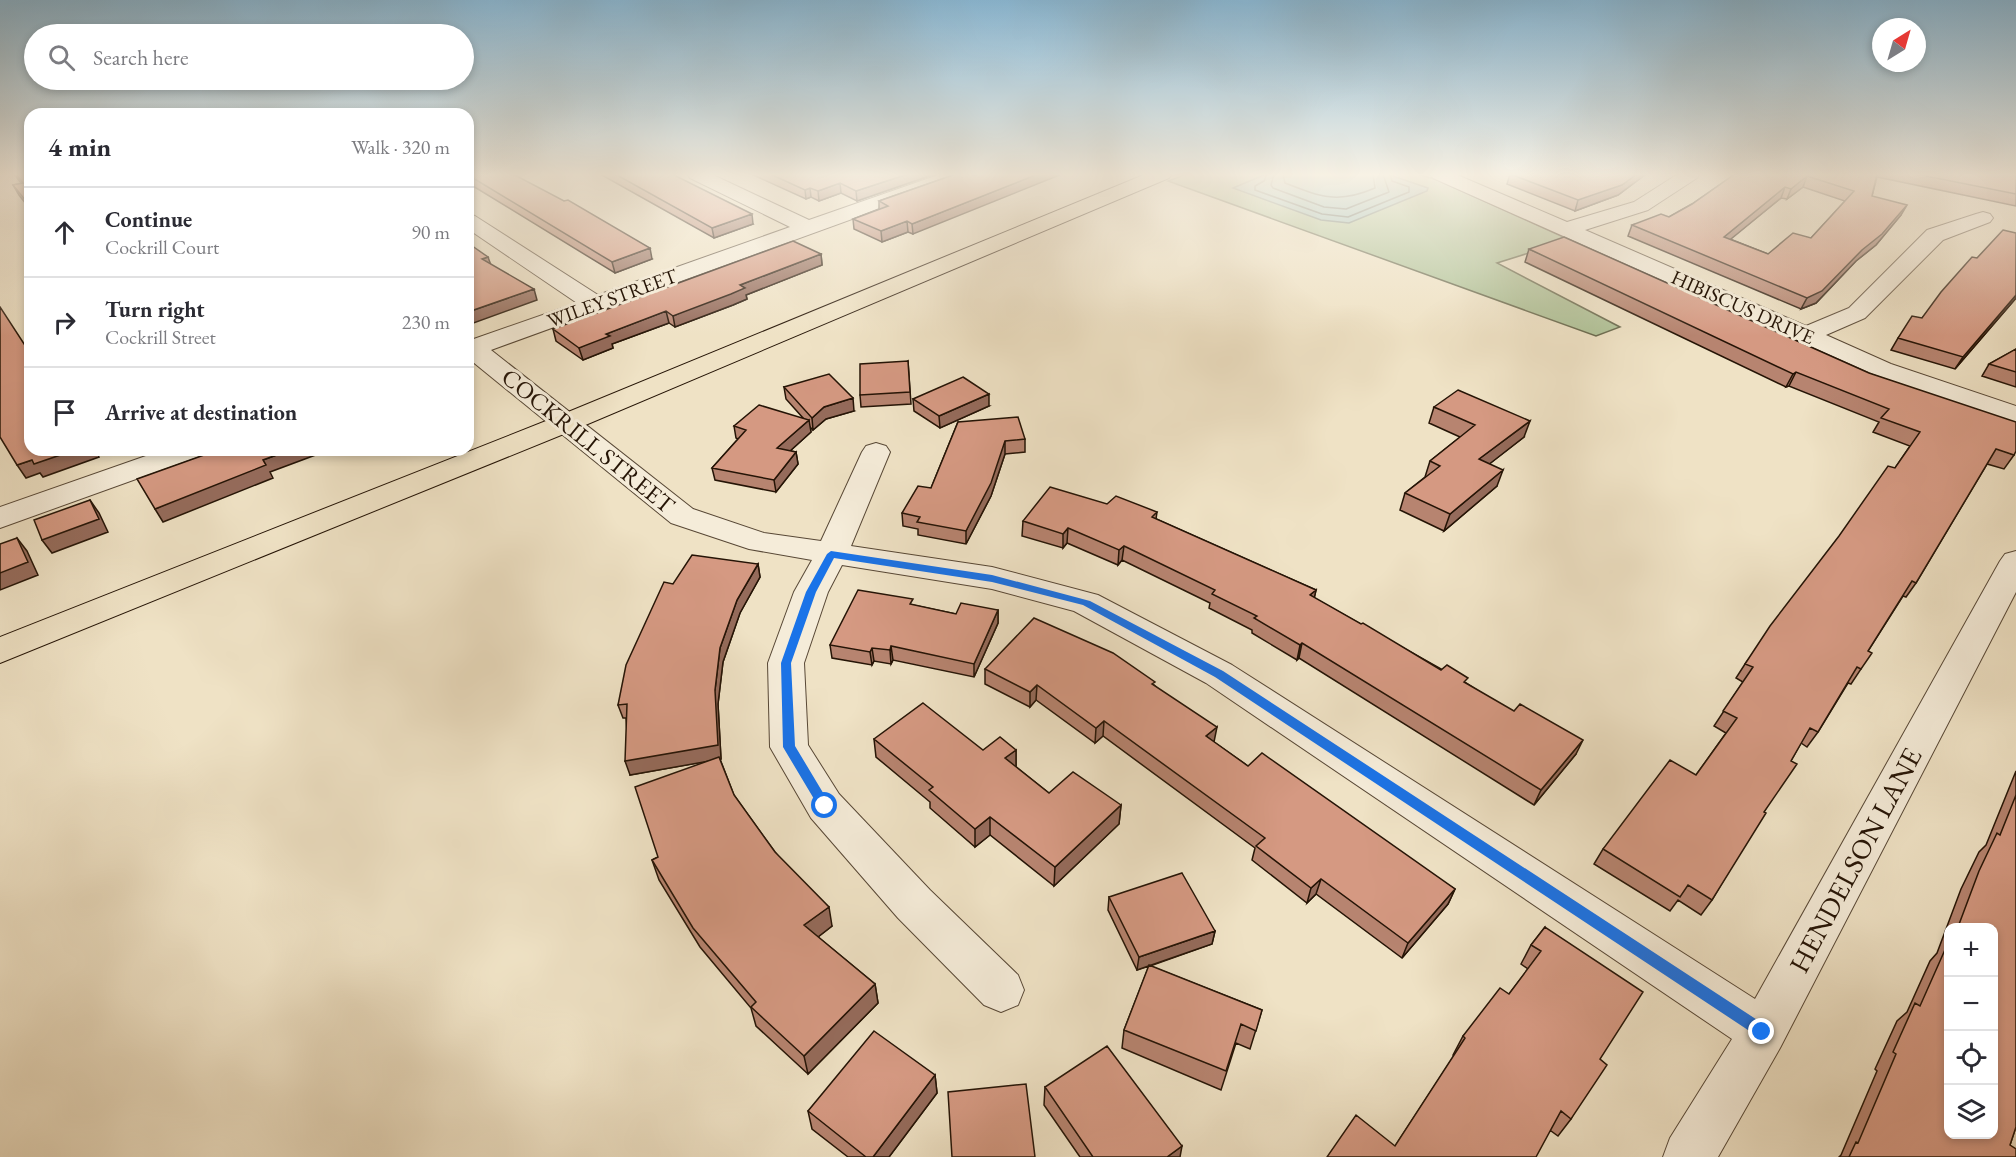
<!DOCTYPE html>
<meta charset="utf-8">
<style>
:root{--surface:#fff;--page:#f2f2f3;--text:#2b2b33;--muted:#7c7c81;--line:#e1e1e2}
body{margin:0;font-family:"EB Garamond",serif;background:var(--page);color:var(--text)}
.controls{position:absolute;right:18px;bottom:18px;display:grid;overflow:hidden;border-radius:12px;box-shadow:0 3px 9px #0003}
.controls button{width:54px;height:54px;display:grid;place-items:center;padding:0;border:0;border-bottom:2px solid var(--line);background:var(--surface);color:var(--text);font:30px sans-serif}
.compass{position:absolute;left:1872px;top:18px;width:54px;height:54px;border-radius:50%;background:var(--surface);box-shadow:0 3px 9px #0003;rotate:37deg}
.stop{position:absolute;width:18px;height:18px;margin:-14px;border:4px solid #1a73e8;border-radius:50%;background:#fff}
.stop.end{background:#1a73e8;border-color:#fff;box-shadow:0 2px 6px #0008}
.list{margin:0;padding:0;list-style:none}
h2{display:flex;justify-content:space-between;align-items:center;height:78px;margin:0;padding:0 24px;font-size:26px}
h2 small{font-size:20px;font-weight:400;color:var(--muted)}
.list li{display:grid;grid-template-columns:39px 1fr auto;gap:18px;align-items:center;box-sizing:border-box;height:90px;padding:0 24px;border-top:2px solid var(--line)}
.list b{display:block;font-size:22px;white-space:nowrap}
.list p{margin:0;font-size:20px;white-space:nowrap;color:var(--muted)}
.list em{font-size:20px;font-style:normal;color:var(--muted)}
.icon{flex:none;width:33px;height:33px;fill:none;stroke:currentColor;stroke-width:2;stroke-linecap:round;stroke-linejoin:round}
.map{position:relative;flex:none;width:2016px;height:1157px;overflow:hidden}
.search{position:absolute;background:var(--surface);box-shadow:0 3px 9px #0003;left:24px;top:24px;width:450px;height:66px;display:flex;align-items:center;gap:15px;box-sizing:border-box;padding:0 21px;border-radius:33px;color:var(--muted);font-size:22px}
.panel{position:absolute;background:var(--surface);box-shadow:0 3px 9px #0003;left:24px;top:108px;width:450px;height:348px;border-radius:18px}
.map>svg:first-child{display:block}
</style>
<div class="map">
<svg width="2016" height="1157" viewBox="0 0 2016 1157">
<rect width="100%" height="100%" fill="#efe2c5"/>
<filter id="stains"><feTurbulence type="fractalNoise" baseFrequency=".00333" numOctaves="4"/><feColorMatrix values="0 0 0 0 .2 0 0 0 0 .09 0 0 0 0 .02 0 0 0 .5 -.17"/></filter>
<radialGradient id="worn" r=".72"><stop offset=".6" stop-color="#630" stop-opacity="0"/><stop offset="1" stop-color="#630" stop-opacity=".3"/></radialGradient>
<path fill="#b2c49a" stroke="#6c6c50" stroke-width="1.5" d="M1187,174H1417L1435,179L1570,240L1497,263L1620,327L1596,336L1168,181Z"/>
<path fill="#9abdb9" stroke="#6b7971" stroke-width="1.5" d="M1266,174H1387L1428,188L1427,191L1349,223L1321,220L1233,188Z"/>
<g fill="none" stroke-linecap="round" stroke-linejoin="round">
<path stroke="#606860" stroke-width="1.5" d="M1267,174L1264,181L1255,186V190L1322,214L1348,217L1409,192V187L1392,181L1390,174
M1274,174L1271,185L1273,188L1324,207L1346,209L1389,192L1383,174
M1283,174L1285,183C1321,197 1338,204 1375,188L1373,174"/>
<defs>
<path id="minor" d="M687,174H711L809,220L941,174H968L965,178L491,350L693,509L764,533L821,541L862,452L866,446L876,443L886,446L890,452L851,546L992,567L1098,595L1232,665L1755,999L2000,561L2005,554L2016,551V592L1780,1048L1718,1157H1663L1670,1138L1732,1039L1206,683L1074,611L992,589L842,565L828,592L804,663L808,745L839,794L930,890L1018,975L1024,990L1018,1005L1001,1012L984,1005L898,918L811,818L770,747L768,663L794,592L812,560L749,549L671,523L468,358V341L577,303L468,229V214L475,216L598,295L790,227L690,178Z
M1430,174H1455L1567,222L1634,202L1678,174H1699L1697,178L1648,210L1585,230L1806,326L1849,308L1927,230L1976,214L1983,212L1990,214L1993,218L1990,222L1943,240L1865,318L1826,335L1891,364L2016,406V423L1873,374L1433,178Z
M163,450H204L200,456L0,528V507Z"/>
<path id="major" d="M1146,174H1172L1169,178L576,429L0,663V637L556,417Z"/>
</defs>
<use href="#minor" stroke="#584836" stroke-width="2"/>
<use href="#major" stroke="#251406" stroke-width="2"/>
<use href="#minor" fill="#f5ecd9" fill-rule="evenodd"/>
<use href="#major" fill="#efe2c5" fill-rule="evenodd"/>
</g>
<path fill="#b78470" stroke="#251406" stroke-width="1.5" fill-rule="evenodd" d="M14,174H30V209L19,195L13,185L21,183Z
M468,174L652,259L615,273L468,183Z
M600,174H672L753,224L714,238Z
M751,174H935L857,201L841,193L819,201L811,197L806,199Z
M956,174L913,234L908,232L882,242L854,229L853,219L879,209V201Z
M1510,174H1646L1618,195L1575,211L1507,184Z
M1735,174H2016V206L1877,177L1872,196L1901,215L1876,245L1856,261L1816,303L1801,309L1628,236L1632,225L1669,217L1692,204ZM1803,187L1845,201L1811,238L1768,254L1730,239L1781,198L1787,199Z
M1529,249L2014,455L2004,469L1987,464L1916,583L1906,597L1903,596L1868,651L1861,669L1851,684L1848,683L1818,732L1807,747L1801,743L1791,761L1764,812L1712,900L1701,915L1678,900L1670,911L1594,864L1603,849L1696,775L1726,733L1714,726L1743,682L1736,678L1745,664L1895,468L1910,446L1873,432L1879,422L1789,386L1786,387L1525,262Z
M821,254L822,265L746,295L747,299L733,305L675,327L669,323L612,344L613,348L583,360L556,341L553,329Z
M1977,258L2016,298L1955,369L1891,350L1898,338L1922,318Z
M2016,349V387L1982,376L1989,364Z
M908,361L911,404L861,407L860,395Z
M784,387L854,411L826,419L813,430L810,427L811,432L790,451L796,452L798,464L776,492L715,480L712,468L738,439L736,438L734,426L803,418L786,399Z
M913,399L989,406L940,428L914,411Z
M1434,407L1524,437L1489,464L1497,486L1444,531L1400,510L1405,493L1425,477L1430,461L1460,437L1429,423Z
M958,422L1025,439V452L1005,454L991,496L966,544L918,535V529L903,526L902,513L931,488Z
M1107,504L1157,512L1156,519L1316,590L1314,598L1466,683L1576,754L1534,805L1299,658L1297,660L1252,633V630L1209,608L1210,603L1122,560L1118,565L1067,543L1063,548L1022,536L1023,521Z
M758,564L760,577L740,613L723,662L718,704L721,759H720L734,795L775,852L832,926L818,937L875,984L878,1003L808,1074L756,1026L751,1008L700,947L659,880L652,860L658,857L708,761L630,775L626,718H623L618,705L673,584Z
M913,605L956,614L998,610V623L974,677L893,660L891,664L874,661L872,665L832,658L830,645Z
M985,669L1154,685L1214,742L1248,766L1455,889L1448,904L1402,958L1316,894L1307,903L1252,860L1255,848L1103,736L1095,743L1036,700L1030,707L985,684Z
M874,739L983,750H1016V767L1049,793L1121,805L1119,824L1054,886L990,835L975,847L930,808V802L876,757Z
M2016,771V1127L2010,1145L2016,1157H1839L1841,1155L1877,1071L1875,1069L1897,1021L1907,1012L1930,961L1937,953L1961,889L1979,852L1986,845ZM1948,927H1994L1948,1134Z
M1109,897L1215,931L1212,944L1150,966L1262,1010L1250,1049L1236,1043L1221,1090L1122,1048L1124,1030L1149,966L1137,970L1108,910Z
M1545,927L1600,1059L1571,1119L1558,1136L1551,1131L1395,1146L1454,1056L1453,1055L1463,1036L1509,994L1528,969L1521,964L1531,945Z
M935,1075L937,1093L889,1157H848L812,1129L808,1111Z
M1045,1087L1180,1157H1080L1044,1105Z"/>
<path fill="#956b5b" stroke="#251406" stroke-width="1.5" d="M908,174H935L857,201L856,191Z
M1038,174H1062L913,234L912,224Z
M1637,174H1646L1618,195L1575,211L1578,200Z
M1807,176L1803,187L1787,199L1791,189Z
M840,183L841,193L819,201L818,191Z
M1785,187L1781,198L1720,248L1724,237Z
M810,188L811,197L806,199L805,190Z
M1907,205L1901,215L1876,245L1856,261L1816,303L1801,309L1807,298Z
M752,214L753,224L714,238L712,228Z
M907,221L908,232L882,242L881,231Z
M650,248L652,259L615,273L612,262Z
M821,254L822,265L746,295L747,299L733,305L675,327L673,316L740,285Z
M488,257L492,268L482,259Z
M534,289L537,300L468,325V312Z
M2016,295V298L1955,369L1963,357Z
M666,311L669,323L612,344L613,348L583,360L579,348L606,334Z
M1796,372L1789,386L1786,387L1793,374Z
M989,394V406L940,428L939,416Z
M853,398L854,411L826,419L813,430L812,418L824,407Z
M809,420L811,432L779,461L777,448Z
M1530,421L1524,437L1474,476L1479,459Z
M1005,441V454L991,496L966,544V531Z
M75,450H95L99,457L43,477L40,473L26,478L17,465L32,460Z
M290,450H329L270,472L273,478L163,522L155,509L263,460Z
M796,452L798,464L776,492L774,480Z
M1503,470L1497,486L1444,531L1450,514Z
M90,500L99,513L108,532L52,553L42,540Z
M1068,528L1067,543L1063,548V534Z
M17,538L27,551L38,575L0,590V573Z
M1124,546L1122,560L1118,565L1119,550Z
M758,564L760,577L740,613L723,662L718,704L721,759L630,775L625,761L715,690L720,648L737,600Z
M1316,590L1313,604L1310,595Z
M998,610V623L974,677V664Z
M1302,643L1299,658L1297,660L1300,645Z
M891,646L893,660L891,664L890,650Z
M872,648L874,661L872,665L870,652Z
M1037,685L1036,700L1030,707V692Z
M1104,721L1103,736L1095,743L1096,728Z
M1217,727L1214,742L1206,736Z
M1583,740L1576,754L1534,805L1541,790Z
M1016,750V768L1005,758Z
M1121,805L1119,824L1054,886L1055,867Z
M990,817V835L975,847V829Z
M1321,879L1316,894L1307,903L1311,888Z
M1455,889L1448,904L1402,958L1408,943Z
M829,907L832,926L809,944L804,925Z
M1215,931L1212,944L1137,970L1139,957Z
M875,984L878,1003L808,1074L804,1056Z
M935,1075L937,1093L889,1157H873Z
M1182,1146L1180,1157H1167Z"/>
<path fill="#d59982" stroke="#251406" stroke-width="1.5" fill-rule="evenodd" d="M16,174H30V206L13,185L23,183Z
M468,174H513L564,201L568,200L650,248L612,262L468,175Z
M615,174H672L752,214L712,228Z
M770,174H908L856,191L840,183L818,191L810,188L805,190Z
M956,174H970L975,175L979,174H1038L912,224L907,221L881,231L853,219L888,206L879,201Z
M1510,174H1637L1622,185L1578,200Z
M1735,174H1877L1872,196L1907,205L1882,234L1862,250L1822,291L1807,298L1632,225L1661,214L1669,217L1692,204ZM1807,176L1854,191L1811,238L1793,233L1768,254L1724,237L1785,187L1791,189Z
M1916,174H2016V194Z
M2003,230L2016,233V295L1963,357L1898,338L1912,316L1922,318L1941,292L1972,257L1977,258Z
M1564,237L1869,373L2016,422V451L2014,455L1996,449L1916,583L1912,581L1868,651L1872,653L1861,669L1857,667L1818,732L1810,728L1791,761L1797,764L1764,812L1766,813L1712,900L1688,885L1680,897L1603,849L1670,760L1696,775L1737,718L1723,711L1753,667L1745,664L1770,626L1839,536L1888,466L1895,468L1920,432L1881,418L1889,409L1796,372L1793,374L1529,249Z
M793,241L821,254L740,285L745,288L731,294L673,316L666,311L606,334L610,336L579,348L553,329Z
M468,243L488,257L482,259L534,289L468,312V291H470L468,289Z
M0,307L30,353V450H75L34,464L32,460L17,465L0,437Z
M2016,349V372L1989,364Z
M908,361L910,392L860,395V364Z
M829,374L853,398L824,407L812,418L784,387Z
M963,377L989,394L939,416L913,399Z
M1458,390L1530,421L1479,459L1503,470L1450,514L1405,493L1440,466L1430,461L1475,425L1434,407Z
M759,405L809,420L777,448L796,452L774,480L712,468L746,430L734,426Z
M1018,417L1025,439L1005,441L991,483L966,531L917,522L920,517L902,513L918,486L931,488L958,422Z
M218,450H290L263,460L266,465L155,509L137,479Z
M1050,487L1107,504L1116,496L1157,512L1152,517L1316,590L1310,595L1361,624L1363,623L1441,670L1447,665L1468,678L1464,682L1514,711L1520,704L1583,740L1541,790L1302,643L1300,645L1254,618L1257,616L1212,594L1215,590L1124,546L1119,550L1068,528L1063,534L1023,521Z
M90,500L99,519L42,540L34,520Z
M17,538L28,562L0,573V544Z
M692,555L758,564L737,600L720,648L715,690L718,745L625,761L627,704L618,705L626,665L664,582L673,584Z
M858,590L913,599L910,604L956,614L961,603L998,610L974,664L891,646L890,650L872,648L870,652L830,645Z
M1034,618L1113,653L1155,682L1152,684L1217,727L1206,736L1248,766L1262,753L1455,889L1408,943L1321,879L1311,888L1256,846L1265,838L1104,721L1096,728L1037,685L1030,692L985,669Z
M923,703L983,750L1000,737L1016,750L1005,758L1049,793L1073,772L1121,805L1055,867L990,817L975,829L929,790L933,787L874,739Z
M719,757L734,795L775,852L829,907L804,925L875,984L804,1056L751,1007L756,1002L693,928L652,860L658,857L635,787Z
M2016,795V1127L2010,1145L2016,1149V1157H1849L1856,1142L1858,1143L1896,1054L1893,1052L1915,1003L1920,1006L1948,943V1134H1994V927H1958L1979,871L1997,833L2000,835Z
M1182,873L1215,931L1139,957L1109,897Z
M1545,927L1643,992L1600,1059L1607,1065L1571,1119L1561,1111L1536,1157H1327L1356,1115L1395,1146L1465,1038L1463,1036L1500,988L1509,994L1541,951L1531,945Z
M1149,965L1262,1010L1256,1031L1241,1024L1226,1071L1124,1030Z
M874,1031L935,1075L873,1157H866L808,1111Z
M1107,1046L1182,1146L1167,1157H1093L1045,1087Z
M1026,1084L1035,1157H952L948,1092Z"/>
<linearGradient id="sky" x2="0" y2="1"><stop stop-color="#89b8d5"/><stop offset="0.52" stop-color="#f8f2e5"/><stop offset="1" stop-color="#f8f2e5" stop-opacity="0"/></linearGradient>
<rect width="2016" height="336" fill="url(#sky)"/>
<path fill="#1a73e8" d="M831,551L992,575L1090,601L1223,671L1768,1027L1770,1032L1768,1036L1762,1038L1757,1036L1215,677L1083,605L992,582L834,558L816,592L791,663L795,746L831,806L825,810L820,809L783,747L781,663L806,592L827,554Z"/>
<g text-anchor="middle" stroke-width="6" stroke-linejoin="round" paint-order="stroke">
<g font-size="20" fill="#251406" stroke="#f5ecd9">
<text transform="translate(612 298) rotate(-20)" y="7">WILEY STREET</text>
<text transform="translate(1743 307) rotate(24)" y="7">HIBISCUS DRIVE</text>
</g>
<g font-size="24" fill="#251406" stroke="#f5ecd9">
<text transform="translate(588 441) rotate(39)" y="8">COCKRILL STREET</text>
</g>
<g font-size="28" fill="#251406" stroke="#f5ecd9">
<text transform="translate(1855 860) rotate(-62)" y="10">HENDELSON LANE</text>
</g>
</g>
<rect width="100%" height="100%" filter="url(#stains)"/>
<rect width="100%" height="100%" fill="url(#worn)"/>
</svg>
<div class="controls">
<button>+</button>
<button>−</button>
<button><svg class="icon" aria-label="locate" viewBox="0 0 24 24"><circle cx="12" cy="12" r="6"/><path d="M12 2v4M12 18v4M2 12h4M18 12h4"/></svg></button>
<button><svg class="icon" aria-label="layers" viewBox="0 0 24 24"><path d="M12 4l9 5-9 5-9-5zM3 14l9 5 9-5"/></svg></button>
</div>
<svg class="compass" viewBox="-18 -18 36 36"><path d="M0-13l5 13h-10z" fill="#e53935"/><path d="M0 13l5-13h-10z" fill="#7c7c81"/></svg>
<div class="stop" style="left:825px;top:806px"></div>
<div class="stop end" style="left:1762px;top:1032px"></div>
<div class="search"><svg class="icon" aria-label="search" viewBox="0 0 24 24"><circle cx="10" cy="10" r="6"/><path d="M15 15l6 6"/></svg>Search here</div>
<section class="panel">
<h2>4 min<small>Walk · 320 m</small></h2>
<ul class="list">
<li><svg class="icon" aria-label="ahead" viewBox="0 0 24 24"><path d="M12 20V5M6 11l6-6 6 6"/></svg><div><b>Continue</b><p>Cockrill Court</p></div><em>90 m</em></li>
<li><svg class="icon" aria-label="right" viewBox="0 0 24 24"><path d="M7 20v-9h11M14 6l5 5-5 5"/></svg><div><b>Turn right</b><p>Cockrill Street</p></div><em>230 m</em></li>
<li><svg class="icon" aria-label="arrive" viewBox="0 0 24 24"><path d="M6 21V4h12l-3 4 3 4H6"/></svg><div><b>Arrive at destination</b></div></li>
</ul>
</section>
</div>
